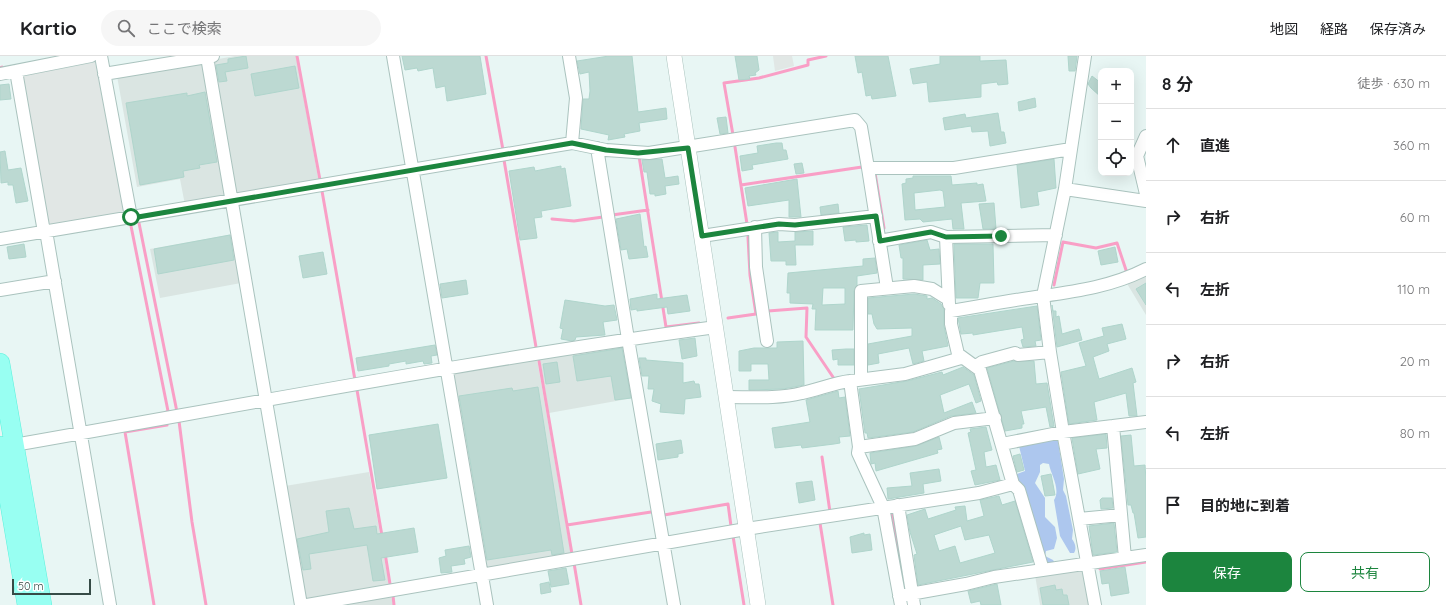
<!DOCTYPE html>
<html lang="ja">
<meta charset="utf-8">
<style>
:root{--surface:#fff;--page:#f6f6f6;--text:#202124;--muted:#757577;--line:#e0e0e0;--accent:#1c853e}
body{margin:0;font-family:Quicksand,"Noto Sans JP",sans-serif;background:var(--page);color:var(--text)}
.controls{position:absolute;right:12px;top:12px;display:grid;overflow:hidden;border-radius:8px;box-shadow:0 4px 16px #0002}
.controls button{width:36px;height:36px;display:grid;place-items:center;padding:0;border:0;border-bottom:1px solid var(--line);background:var(--surface);color:var(--text);font:20px sans-serif}
.scale{position:absolute;left:12px;bottom:10px;width:79px;box-sizing:border-box;padding-left:4px;border:2px solid #364b46;border-top:0;font-size:11px;line-height:14px;white-space:nowrap;color:#364b46;-webkit-text-stroke:3px #fff;paint-order:stroke}
.stop{position:absolute;width:12px;height:12px;margin:-9px;border:3px solid #1c853e;border-radius:50%;background:#fff}
.stop.end{background:#1c853e;border-color:#fff;box-shadow:0 1px 4px #0008}
.list{margin:0;padding:0;list-style:none}
h2{display:flex;justify-content:space-between;align-items:center;height:52px;margin:0;padding:0 16px;font-size:17px}
h2 small{font-size:13px;font-weight:400;color:var(--muted)}
.list li{display:grid;grid-template-columns:26px 1fr auto;gap:12px;align-items:center;box-sizing:border-box;height:72px;padding:0 16px;border-top:1px solid var(--line)}
.list b{display:block;font-size:15px;white-space:nowrap}
.list em{font-size:13px;font-style:normal;color:var(--muted)}
.actions{display:flex;gap:8px;padding:12px 16px}
.actions a{flex:1;padding:9px 0;border:1px solid var(--accent);border-radius:8px;text-align:center;font-size:14px;color:var(--accent)}
.actions .main{background:var(--accent);color:#fff}
.icon{flex:none;width:22px;height:22px;fill:none;stroke:currentColor;stroke-width:2;stroke-linecap:round;stroke-linejoin:round}
.map{position:relative;flex:none;width:1146px;height:549px;overflow:hidden}
header{display:flex;align-items:center;gap:24px;box-sizing:border-box;height:56px;padding:0 20px;background:var(--surface);border-bottom:1px solid var(--line)}
header strong{font-size:19px}
nav{display:flex;gap:22px;margin-inline-start:auto;font-size:14px}
.search{width:280px;height:36px;background:var(--page);display:flex;align-items:center;gap:10px;box-sizing:border-box;padding:0 14px;border-radius:22px;color:var(--muted);font-size:15px}
main{display:flex}
aside{flex:1;background:var(--surface)}
.map>svg:first-child{display:block}
</style>
<header>
<strong>Kartio</strong>
<div class="search"><svg class="icon" aria-label="search" viewBox="0 0 24 24"><circle cx="10" cy="10" r="6"/><path d="M15 15l6 6"/></svg>ここで検索</div>
<nav><a>地図</a><a>経路</a><a>保存済み</a></nav>
</header>
<main>
<div class="map">
<svg width="1146" height="549" viewBox="0 0 1146 549">
<rect width="100%" height="100%" fill="#e8f6f4"/>
<path fill="#dae5e2" d="M235,0H296L319,127L237,141L233,137L213,4Z
M204,6L225,138L221,142L185,149L180,123L137,131L117,20Z
M233,178L241,227L160,242L150,193Z
M1146,216V259L1126,226Z
M621,288L625,292L633,342L549,357L540,303Z
M537,303L571,499L489,513L484,510L453,321L455,317Z
M369,416L389,529L308,544L303,542L285,430Z
M1084,514L1090,549H1040L1035,519Z
M391,539L393,549H334Z"/>
<path fill="#adc7ee" d="M1054,383L1058,385L1064,423L1063,434L1066,440L1073,474L1072,483C1075,487 1077,492 1074,497H1070L1060,480L1054,444C1061,433 1051,419 1049,408L1043,407L1040,409V416L1035,427L1045,442V461L1055,471L1057,482L1054,493L1046,495L1045,500L1053,504L1055,507L1046,511L1017,420V418L1025,415L1019,390Z"/>
<path fill="#e1e7e5" d="M773,0H792L794,10L775,15Z
M95,6L124,153L121,157L52,169L48,166L23,20Z"/>
<g fill="none" stroke-linecap="round" stroke-linejoin="round">
<path stroke="#f99fc6" stroke-width="3" d="M297,0L320,124
M486,0L503,94
M0,12L2,11
M733,79L724,27L759,22L808,9V4L826,0
M735,91L747,168
M639,100L666,271L699,267
M504,104L536,291
M875,117L884,172
M741,129L862,111
M322,135L355,324
M612,159L648,154
M552,163L574,165L603,161
M139,167L177,356
M131,170L168,355L165,357
M748,181L750,219L756,258
M1054,229L1063,186L1096,192L1117,187L1127,217
M768,255L807,252L806,281L835,324
M728,262L756,258
M539,305L572,498
M357,334L382,480
M179,365L192,466L206,549
M822,401L830,456
M891,454L905,536
M664,459L728,448L731,470
M820,467L833,549
M567,469L651,456
M733,480L744,549
M385,497L390,528
M574,507L581,549
M1100,513L1146,506
M393,540L394,549
M906,542L907,549
M154,549L125,376L167,369"/>
</g>
<path fill="#bcd9d2" stroke="#afd5cc" fill-rule="evenodd" d="M246,0L248,12L225,16L227,25L219,26L216,9L228,7V3Z
M402,0H480L486,38L447,45L445,30L436,32L433,12L418,15L417,12L405,14Z
M609,0H632L638,56L666,52L667,63L639,67L640,75L624,78L625,81L608,84L609,79L581,73L583,43H589L590,35L589,16L580,18L577,5Z
M735,0H757L759,14L755,17L756,19L749,20L750,23L739,24Z
M855,0H888L896,40L872,43L871,39L866,40L862,16L858,17Z
M940,0H980V5L1006,4L1008,28L998,29L997,26L981,28V41L929,46L927,26L913,28L910,13L940,8Z
M1068,0H1077L1075,15H1069Z
M295,10L299,32L255,40L251,18Z
M1092,20L1101,27V41L1091,32L1088,28Z
M9,28L11,43L0,44V29Z
M205,36L217,106L199,109L200,112L183,115L184,121L140,129L126,47L187,37V40Z
M1035,42L1036,51L1019,55L1018,46Z
M998,57L1001,76H1004L1006,87L990,90L988,75L972,76L971,70L945,74L943,62L965,58L966,62Z
M726,61L728,77L720,78L717,62Z
M776,87H782L783,94H786L788,103L752,109L753,113L742,115L740,100L758,97L757,90Z
M5,95L8,114L21,112L28,145L16,147L13,129H8V126L1,127L0,96Z
M662,103L665,122L678,120L679,128L665,130L666,138L655,140V138H650L647,116H644L642,104Z
M1054,103L1056,132L1037,136L1039,149L1021,152L1017,109Z
M802,107L804,117L796,118L794,108Z
M561,110V113L565,112L571,150L541,155L542,161L534,162L537,182L520,184L509,115L534,111L535,115Z
M913,120H951L952,129L977,127V129L983,128L986,145L961,147L964,173H953L952,163L923,166L920,163L905,164L902,128L906,127V123L913,122ZM940,134L943,135L945,151L915,154L914,137Z
M797,123L801,161H789V144L748,150L745,132Z
M994,147L996,173H983L979,148Z
M838,148L839,157L821,159L820,151Z
M640,158L644,191L646,190L648,201L629,203L627,193L621,194L616,163Z
M867,169L869,185L856,186V184L845,185L843,171Z
M813,175V189H795L796,209H786V205H771L769,177L778,176V186L795,185V176Z
M230,179L234,204L158,218L154,193Z
M927,184L930,194L939,193L940,208L923,209V224L903,223V202H901L899,189Z
M24,188L26,201L9,203L7,191Z
M954,188H993L994,227H980L978,242H956Z
M1115,191L1118,206L1101,209L1098,195Z
M323,196L327,218L303,222L299,200Z
M875,202L877,217L857,220V229L854,235L853,274H815L816,253H812L813,248L790,247V237H787L788,217L863,210V203ZM823,232H845V248L822,249Z
M466,224L468,238L442,242L440,228Z
M1146,227V249L1136,233Z
M657,238V243L687,239L690,255L668,258L667,251L637,255V253L631,254L630,243Z
M914,238L927,240V243L932,242L941,248L944,253V270L948,290L922,295L924,305L913,308L909,292L878,298L879,307L868,309V288L912,280V272L877,273L874,268L872,258H868V242Z
M565,244L605,250L614,249L617,264L603,266L605,279L576,281L575,284L572,285L561,283L563,273L560,272Z
M1052,249L1053,255H1056V261L1059,260L1062,278L1079,273L1082,284L1057,291Z
M1037,250L1041,284L1035,285L1036,290L1023,291L1021,284L1024,283L1022,271L973,279V277L961,278L958,262Z
M1122,268L1126,283L1107,288L1109,295L1093,301L1099,323L1132,312L1136,326L1133,327L1137,360H1129L1126,337L1094,346L1097,364L1069,368L1061,316L1086,310L1079,287L1104,280L1102,272Z
M695,282L697,300L682,303L679,284Z
M803,285L804,329L783,333L749,334V324H769L768,308H751V315H739V295L754,292H777V286Z
M435,289L437,299L431,300L432,307L424,308L423,305L406,308V305L389,308V310L358,315L356,302Z
M622,292L631,342L615,344L611,320L577,325L573,300Z
M846,293H854V309H838V303L833,304L832,294Z
M639,302H646V304L683,307V327L694,325L695,328H699L701,341L685,343L684,358L660,356L661,348L652,345L654,333H648L649,320H642Z
M1014,305H1034L1036,328L1047,327L1054,370L1050,371L1046,351L1021,355L1024,368H1022V372L1005,375L987,312Z
M557,306L560,326L546,328L543,308Z
M963,311L974,319L981,345L976,347L969,328L940,339L944,357L972,346L976,357L951,360L913,376L868,382L867,377H865L859,333L907,325L942,316L943,319Z
M538,331L564,497L552,499L551,494L487,504L459,340L512,332L513,335Z
M838,335L839,342L845,341L850,380L839,381L840,387L834,388L802,392L801,389L775,392L772,372L810,366L806,344Z
M438,368L447,422L377,433L369,379Z
M986,371L992,394L984,396L986,411L996,409L1000,424L975,429L971,415L976,414L968,377L971,376L970,373Z
M1106,378L1107,392L1096,393L1100,413L1078,418L1072,382Z
M1131,379L1134,410L1145,409L1146,424V481L1138,482L1134,457H1133L1131,449H1128L1121,380Z
M939,381L942,393L937,394L938,397L876,415L875,407L871,408L870,397L916,390Z
M681,384L683,397L678,398V401L658,404L656,388Z
M1020,398L1024,414L1017,416L1013,400Z
M939,413L941,425L923,428L924,437L888,443L887,432L912,430L910,417Z
M1051,418L1055,439L1045,440L1041,420Z
M812,425L815,444L799,447L796,427Z
M999,440L1002,449L1015,445L1033,506L918,529L914,499L917,498L910,476L907,459L925,453L928,463L956,454L955,451L965,450L967,465L984,460L980,444ZM961,470L965,484L989,479L995,497L960,507L955,490L939,495L934,479Z
M1102,442H1112L1113,452L1101,453L1100,444Z
M349,452L354,473L376,470L377,478L414,472L418,496L381,502L385,524L373,525L367,489L309,498L311,513L303,514L297,483L329,476L326,455Z
M1114,467L1117,496L1093,499L1089,470Z
M864,477V479L870,478L872,494L852,497L850,481Z
M469,490L471,501L464,503L465,508L451,510L452,516L441,517L439,502L446,500L445,494Z
M1125,511L1129,537L1111,540L1109,527L1102,528L1100,515Z
M566,512L569,528L551,531L548,515Z
M549,526L551,536L541,538L540,528Z
M997,528L1001,549H981L980,545L971,547L968,535Z
M1055,529L1056,534L1062,533L1063,539H1067L1069,549H1043L1040,532Z"/>
<g fill="none" stroke-linecap="round" stroke-linejoin="round">
<defs>
<path id="minor" d="M101,0L131,161
M393,0L487,549
M569,0L576,42L572,87
M1085,0L1065,133L1043,240L1050,296L1063,376L1095,549
M207,1L301,549
M16,15L44,176
M0,18L91,0
M104,18L213,0
M1146,80L1137,100L1146,138
M597,92L628,283L674,549
M868,112L887,232
M1065,133L1146,145
M755,171L756,211L767,285
M46,175L110,549
M702,180L779,168L795,169L876,160
M946,181L949,248
M0,183L572,87L606,94L649,97L855,64L861,71L868,112H954L1071,93
M879,185L931,176L946,181L1056,179
M0,234L55,225
M976,310L982,306L1015,297L1018,299L1050,296
M861,323V235L914,230L932,233L948,243
M727,341C752,341 778,343 802,337C818,334 833,327 850,325
M1113,370L1146,366
M1002,388L1063,376L1113,370L1125,502
M14,389C248,348 481,303 716,271
M859,391L915,383L954,367L995,362
M898,449L914,549
M1079,463L1121,459
M1043,514L1019,434L1013,428L980,314L958,298L951,268V255C982,250 1012,244 1043,240C1078,235 1113,230 1146,213
M899,540L966,528L994,521L1146,499
M307,549L746,473L979,437L1013,428
M901,549L883,451L858,397L859,391L850,325L905,318L961,302"/>
<path id="tertiary" d="M674,0L758,549"/>
<path id="primary" d="M0,307L42,549
M0,390L27,549"/>
</defs>
<use href="#minor" stroke="#aac3be" stroke-width="14"/>
<use href="#tertiary" stroke="#aac3be" stroke-width="16"/>
<use href="#primary" stroke="#5bf1dc" stroke-width="20"/>
<use href="#minor" stroke="#fff" stroke-width="12"/>
<use href="#tertiary" stroke="#fff" stroke-width="15"/>
<use href="#primary" stroke="#98fff2" stroke-width="19"/>
</g>
<g fill="none" stroke-linecap="round" stroke-linejoin="round">
<path stroke="#1c853e" stroke-width="5" d="M131,161H138L572,87L606,94L638,97L688,92L702,180L779,168L795,169L876,160L880,185L931,176L946,181L1001,180"/>
</g>
</svg>
<div class="controls">
<button>+</button>
<button>−</button>
<button><svg class="icon" aria-label="locate" viewBox="0 0 24 24"><circle cx="12" cy="12" r="6"/><path d="M12 2v4M12 18v4M2 12h4M18 12h4"/></svg></button>
</div>
<div class="scale">50 m</div>
<div class="stop" style="left:131px;top:161px"></div>
<div class="stop end" style="left:1001px;top:180px"></div>
</div>
<aside>
<h2>8 分<small>徒歩 · 630 m</small></h2>
<ul class="list">
<li><svg class="icon" aria-label="ahead" viewBox="0 0 24 24"><path d="M12 20V5M6 11l6-6 6 6"/></svg><div><b>直進</b></div><em>360 m</em></li>
<li><svg class="icon" aria-label="right" viewBox="0 0 24 24"><path d="M7 20v-9h11M14 6l5 5-5 5"/></svg><div><b>右折</b></div><em>60 m</em></li>
<li><svg class="icon" aria-label="left" viewBox="0 0 24 24"><path d="M17 20v-9H6M10 6l-5 5 5 5"/></svg><div><b>左折</b></div><em>110 m</em></li>
<li><svg class="icon" aria-label="right" viewBox="0 0 24 24"><path d="M7 20v-9h11M14 6l5 5-5 5"/></svg><div><b>右折</b></div><em>20 m</em></li>
<li><svg class="icon" aria-label="left" viewBox="0 0 24 24"><path d="M17 20v-9H6M10 6l-5 5 5 5"/></svg><div><b>左折</b></div><em>80 m</em></li>
<li><svg class="icon" aria-label="arrive" viewBox="0 0 24 24"><path d="M6 21V4h12l-3 4 3 4H6"/></svg><div><b>目的地に到着</b></div></li>
</ul>
<div class="actions"><a class="main">保存</a><a>共有</a></div>
</aside>
</main>
